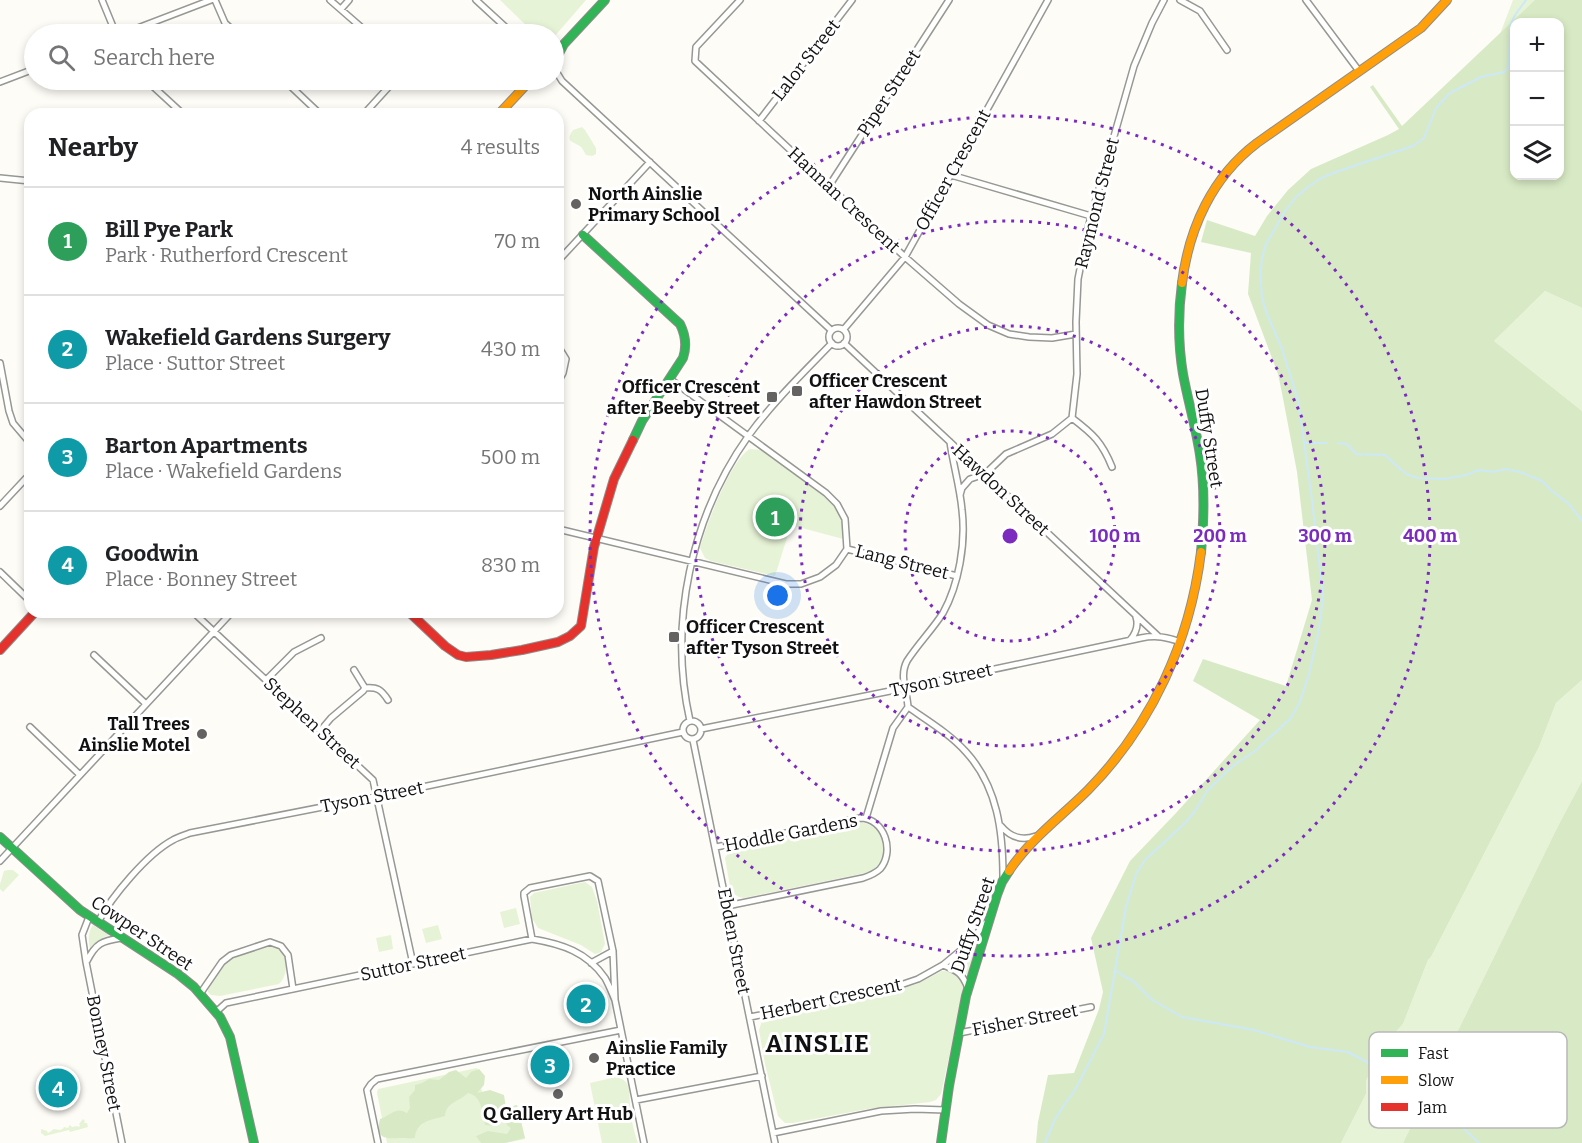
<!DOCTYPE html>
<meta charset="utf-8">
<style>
:root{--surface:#fff;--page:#f6f6f6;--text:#202124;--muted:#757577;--line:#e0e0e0;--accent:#1a73e8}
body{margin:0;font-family:Bitter,serif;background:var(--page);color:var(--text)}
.controls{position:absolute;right:18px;top:18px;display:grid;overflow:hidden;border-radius:12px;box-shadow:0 3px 9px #0003}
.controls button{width:54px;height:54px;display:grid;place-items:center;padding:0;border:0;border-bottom:2px solid var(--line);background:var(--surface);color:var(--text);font:30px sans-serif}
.you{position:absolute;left:778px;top:596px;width:21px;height:21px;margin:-15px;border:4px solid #fff;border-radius:50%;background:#1a73e8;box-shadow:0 0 0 9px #1a73e833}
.badge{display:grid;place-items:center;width:39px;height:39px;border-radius:50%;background:var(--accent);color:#fff;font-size:20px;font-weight:700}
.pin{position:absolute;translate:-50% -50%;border:3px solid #fff;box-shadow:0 2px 6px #0006}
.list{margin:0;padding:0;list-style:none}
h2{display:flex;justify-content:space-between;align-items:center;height:78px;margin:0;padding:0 24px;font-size:26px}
h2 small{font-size:20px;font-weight:400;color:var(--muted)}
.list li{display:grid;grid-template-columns:39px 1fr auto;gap:18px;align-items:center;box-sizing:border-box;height:108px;padding:0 24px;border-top:2px solid var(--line)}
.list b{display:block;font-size:22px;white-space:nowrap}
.list p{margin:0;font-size:20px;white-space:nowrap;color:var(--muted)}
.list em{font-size:20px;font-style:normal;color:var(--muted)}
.icon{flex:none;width:33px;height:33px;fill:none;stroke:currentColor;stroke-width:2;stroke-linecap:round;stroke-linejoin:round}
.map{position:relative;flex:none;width:1582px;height:1143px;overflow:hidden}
.search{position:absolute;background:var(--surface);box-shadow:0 3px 9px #0003;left:24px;top:24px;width:540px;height:66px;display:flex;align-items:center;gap:15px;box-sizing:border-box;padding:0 21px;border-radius:33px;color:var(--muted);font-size:22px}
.panel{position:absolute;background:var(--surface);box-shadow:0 3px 9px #0003;left:24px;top:108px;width:540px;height:510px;border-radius:18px}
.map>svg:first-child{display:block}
</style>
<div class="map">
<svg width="1582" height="1143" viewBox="0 0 1582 1143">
<rect width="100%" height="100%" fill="#fdfcf7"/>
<path fill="#e7f3d7" d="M500,0H586L554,37V34H535Z
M1513,0H1541L1514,22L1495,47Z
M582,127L585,130L596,148V154L592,156L586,155C585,153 582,148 581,147C574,141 564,143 573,130Z
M1545,291L1582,308V411L1494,341Z
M750,449L762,450L815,488L833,504L838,512L842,522L843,539L791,525L775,576L711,561L705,558L700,548C706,526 731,459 750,449Z
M1582,680V781L1559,824L1403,1143H1341L1366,1094V1081L1383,1046L1403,1024L1428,960L1431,957L1539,747L1556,703Z
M861,822C888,828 892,857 870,872L744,898L739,897L731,892L725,858L730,850L735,847Z
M8,870H13L19,875L3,892L0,889V884L4,871Z
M585,882L592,887L597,901L605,944L601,952L595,954L581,945L538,928L532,918L530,897L534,893Z
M516,908L520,924L504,928L500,912Z
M93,925L109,935L97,941L90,949C88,940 88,932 93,925Z
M438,925L442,939L426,943L422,929Z
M391,935L393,949L379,952L376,938Z
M270,943C273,944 277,944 280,947C289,955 288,976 279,984L220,996L211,995L208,992C208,984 211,980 215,974C230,953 247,951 270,943Z
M975,943L977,944V948L969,974H967L952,963Z
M942,971C953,970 961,977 964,988L941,1094L936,1100L930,1102L867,1109L793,1123H785L778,1116L765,1064L759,1030L762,1021L771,1016L889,992L917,984Z
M477,1068L484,1101L505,1108L517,1105L525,1139L505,1143H387L377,1093L378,1089Z
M616,1077C632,1081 629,1091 630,1104C630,1116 634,1132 638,1143H602L590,1083Z
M83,1119L85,1121L84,1123H87L88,1127L70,1132L69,1130L45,1136L41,1133V1129L47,1131L48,1133L54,1129C58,1130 62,1131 64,1127L68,1128L70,1125L72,1127L77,1126L79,1127L80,1125L79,1124Z"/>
<path fill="#d8eac5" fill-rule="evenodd" d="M1535,0H1582V308L1545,291L1494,341L1582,411V680L1556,703L1539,747L1431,957L1428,960L1403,1024L1383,1046L1366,1081V1094L1341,1143H1036L1038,1122L1048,1075L1074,1073L1099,1009L1103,992L1091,938L1130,861L1176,813L1260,720L1193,681L1203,659L1286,686L1312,600L1297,472L1282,393L1278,374L1248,294L1251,253L1201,242L1207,220L1255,236L1267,216L1288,190L1311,169L1388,135L1399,129L1370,87L1373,85L1402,126ZM1560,22V176H1514V22Z
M1582,781V1143H1403L1559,824Z
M479,1069L485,1076L484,1085L477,1093L490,1090L504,1095L506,1108L517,1105L525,1138L505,1143H481L476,1136L488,1131L507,1134L511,1128L507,1125L505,1118L498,1119L496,1126L485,1125C482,1112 482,1096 468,1093C459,1102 446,1102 445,1116C431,1120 416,1121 415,1138C409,1139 406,1138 400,1138C385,1139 375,1139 380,1119C392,1115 395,1106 407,1113L410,1108L409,1097L415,1090V1085L422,1083L429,1079L439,1080L449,1072L456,1070L466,1078L471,1072Z"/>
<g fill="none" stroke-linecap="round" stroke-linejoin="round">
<path stroke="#cde8f7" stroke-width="2" d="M1306,443H1327
M1338,443L1347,444L1356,454L1385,455L1406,474L1418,478L1445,479L1466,475L1479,470L1493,472L1506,469L1520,472L1542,481L1552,491L1569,504L1582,521
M1117,971L1125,977L1132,980L1151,999L1182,1017L1254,1030L1310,1047L1348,1052L1401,1080L1447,1113L1479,1143
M1045,1143L1054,1121L1064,1105L1075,1090L1104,1034L1126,907L1136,874L1145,860L1185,823L1195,811L1207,791L1220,778L1234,765L1255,751L1290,719L1299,704L1309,674L1319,629L1323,596L1311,492L1298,400L1282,349L1266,312L1262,297L1260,275L1262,259L1265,246L1285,211L1296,197L1308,187L1321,178L1336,172L1413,146L1424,138L1436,108L1450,93L1481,77L1504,72L1509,67L1510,26L1515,15L1526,0"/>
<defs>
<path id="street" d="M102,0L116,34
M215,0L225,23L237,34
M330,0L369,34
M476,0L513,34
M740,0L696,47L695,61L905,257L959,304L988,325L1009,334L1029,337L1052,338L1076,334
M1180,0L1200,11L1227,50
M1306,0L1359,71
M341,9L349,0
M122,34L211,0
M554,68L562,81L831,330
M146,80L183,114
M284,80L320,114
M0,82L34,69
M364,114L395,80
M759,121L852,0
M951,175L1091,216
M0,178L30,181
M829,186L949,0
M558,261L650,162
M829 337a9 9 0 1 1 18 0a9 9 0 1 1-18 0Z
M844,329L905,257L1048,0
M844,343L1158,636
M558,346L566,359L563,373L558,382
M0,363L9,411L13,423L30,443
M1072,418C1093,434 1102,442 1112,467
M950,442C953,464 960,487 962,510C966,543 959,584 943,613C932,630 918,644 907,661C899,676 907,691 908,707C928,721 950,734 966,752C998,787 1003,833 1003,877
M960,495L962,488L970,479L985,474L1006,454L1052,434L1072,418L1077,374L1076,322L1078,279L1089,224L1134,66L1152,23L1164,0
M0,506L30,474
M558,529L786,584H801L820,577L836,565L847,549L845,519L837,504L826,493L670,379
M847,549L957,576
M0,572L30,601
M193,612L373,780L413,964
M1130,640C1136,633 1139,626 1136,617
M94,655L146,704
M354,670L365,688
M266,680L294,652L321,638
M683 730a9 9 0 1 1 18 0a9 9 0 1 1-18 0Z
M690,721C668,624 691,516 749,435C773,402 803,373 832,343
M30,727L80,775
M701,729L905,688L1141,638C1156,635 1167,637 1180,642
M320,731L331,718L363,691L365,688C377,687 381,689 388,700
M693,740L775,1143
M866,818L893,728L908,707
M1001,826C1011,838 1022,841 1036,836
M716,847L860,818C885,818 895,852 880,869C875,874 869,876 863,878L727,906
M0,861L232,612
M89,917L82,935L86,962L122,1143
M98,922C112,896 147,854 173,840C178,837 185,835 190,833L394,793L683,732
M532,939L524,896V893L530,888L590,876L598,881L613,951L615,1000L644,1143
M87,961C96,943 102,941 121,938
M591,963L613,951
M943,965C958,971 962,973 968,988
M200,994L222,962L231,955L270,942L281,946L288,955L293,989
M216,1012L226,1003L532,939C562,944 587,952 605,978C609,985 612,993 615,1000
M750,1017L883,991L918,979L943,965L966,946L987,922
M959,1033L1091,1007
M636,1100L762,1076
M773,1133L881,1111L915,1109L945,1110
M378,1143L367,1090L371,1084L377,1079L621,1030"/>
<path id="fast" d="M554,63L564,44L605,0
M583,235L680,324C686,336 687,346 683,358L642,421L633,440
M1182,283C1178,313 1178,344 1183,374C1188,401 1196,428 1200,455C1205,487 1204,520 1201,552
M0,837L80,910L178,974L194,987L220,1017L230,1037L254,1143
M941,1143L949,1086L966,996L997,895L1002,882L1009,871"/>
<path id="slow" d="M499,114L525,86L534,80
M1182,283C1189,228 1212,177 1257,143L1421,28L1447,0
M1009,871C1030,839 1061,817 1088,790C1152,725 1190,641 1201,552"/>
<path id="jam" d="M409,612L445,646L458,655L466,657L491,655L522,650L558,642L570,636L581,626L594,547L614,479L633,440
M0,650L35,612"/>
</defs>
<use href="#street" stroke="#979795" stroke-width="8"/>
<use href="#fast" stroke="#8e8d8b" stroke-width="10"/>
<use href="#slow" stroke="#8e8d8b" stroke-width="10"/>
<use href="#jam" stroke="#8e8d8b" stroke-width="10"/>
<use href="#street" stroke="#fffffe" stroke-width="5"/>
<use href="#fast" stroke="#30b455" stroke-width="8"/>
<use href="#slow" stroke="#ff9f0a" stroke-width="8"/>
<use href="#jam" stroke="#e5322d" stroke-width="8"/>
</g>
<g fill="none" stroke="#7b2cbf" stroke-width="3" stroke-dasharray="3 6">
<circle cx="1010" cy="536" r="105"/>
<circle cx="1010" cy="536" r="210"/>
<circle cx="1010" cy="536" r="315"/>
<circle cx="1010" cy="536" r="420"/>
</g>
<g fill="#646362" stroke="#fff" stroke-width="2">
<circle cx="576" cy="204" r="6"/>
<rect x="791" y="385" width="12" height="12" rx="3"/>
<rect x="766" y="391" width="12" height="12" rx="3"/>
<rect x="668" y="631" width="12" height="12" rx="3"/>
<circle cx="202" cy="734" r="6"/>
<circle cx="594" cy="1058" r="6"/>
<circle cx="558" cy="1094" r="6"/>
</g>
<g text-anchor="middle" stroke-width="6" stroke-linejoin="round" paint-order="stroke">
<g font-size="18" fill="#111" stroke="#fff">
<text transform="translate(806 60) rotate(-52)" y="6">Lalor Street</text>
<text transform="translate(889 93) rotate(-57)" y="6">Piper Street</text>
<text transform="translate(953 170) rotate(-61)" y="6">Officer Crescent</text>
<text transform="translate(844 200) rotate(43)" y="6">Hannan Crescent</text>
<text transform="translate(1097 203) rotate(-76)" y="6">Raymond Street</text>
<text transform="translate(1209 438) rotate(81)" y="6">Duffy Street</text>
<text transform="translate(1001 490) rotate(43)" y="6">Hawdon Street</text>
<text transform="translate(902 562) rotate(14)" y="6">Lang Street</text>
<text transform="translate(941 680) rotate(-12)" y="6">Tyson Street</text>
<text transform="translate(312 723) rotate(43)" y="6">Stephen Street</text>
<text transform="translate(372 797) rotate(-11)" y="6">Tyson Street</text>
<text transform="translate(791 833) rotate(-11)" y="6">Hoddle Gardens</text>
<text transform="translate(973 925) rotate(-71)" y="6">Duffy Street</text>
<text transform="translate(142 933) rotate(34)" y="6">Cowper Street</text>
<text transform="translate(734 941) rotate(79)" y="6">Ebden Street</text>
<text transform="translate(413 964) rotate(-12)" y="6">Suttor Street</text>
<text transform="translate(831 999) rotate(-12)" y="6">Herbert Crescent</text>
<text transform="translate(1025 1020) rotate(-11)" y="6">Fisher Street</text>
<text transform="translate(104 1053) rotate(79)" y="6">Bonney Street</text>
</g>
<g font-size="18" font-weight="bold" fill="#111" stroke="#fff" text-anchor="start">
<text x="588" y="200">North Ainslie<tspan x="588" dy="21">Primary School</tspan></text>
<text x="809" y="387">Officer Crescent<tspan x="809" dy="21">after Hawdon Street</tspan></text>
<text x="760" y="393" text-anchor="end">Officer Crescent<tspan x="760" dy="21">after Beeby Street</tspan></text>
<text x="686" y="633">Officer Crescent<tspan x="686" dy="21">after Tyson Street</tspan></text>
<text x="190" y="730" text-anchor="end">Tall Trees<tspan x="190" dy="21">Ainslie Motel</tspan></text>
<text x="606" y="1054">Ainslie Family<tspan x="606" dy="21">Practice</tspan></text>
<text x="558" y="1120" text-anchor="middle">Q Gallery Art Hub</text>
</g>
<g font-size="24" font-weight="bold" letter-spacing="1.5" fill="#111" stroke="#fff">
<text x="818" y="1052">AINSLIE</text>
</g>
</g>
<rect x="1369" y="1032" width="198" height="96" rx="9" fill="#fff" stroke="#b8b8b8" stroke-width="1.5"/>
<rect x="1381" y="1049" width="27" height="8" fill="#30b455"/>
<rect x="1381" y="1076" width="27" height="8" fill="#ff9f0a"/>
<rect x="1381" y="1103" width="27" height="8" fill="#e5322d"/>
<g font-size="16" fill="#111">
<text x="1418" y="1059">Fast</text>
<text x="1418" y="1086">Slow</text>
<text x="1418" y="1113">Jam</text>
</g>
<circle cx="1010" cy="536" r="9" fill="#7b2cbf" stroke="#fff" stroke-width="3"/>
<g font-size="18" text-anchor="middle" font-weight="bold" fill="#7b2cbf" stroke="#fff" stroke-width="6" stroke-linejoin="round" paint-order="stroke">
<text x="1115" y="542">100 m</text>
<text x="1220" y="542">200 m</text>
<text x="1325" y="542">300 m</text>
<text x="1430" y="542">400 m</text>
</g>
</svg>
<div class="controls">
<button>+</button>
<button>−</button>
<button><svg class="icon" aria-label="layers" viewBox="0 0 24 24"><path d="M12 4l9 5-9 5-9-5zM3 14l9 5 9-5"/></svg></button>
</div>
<div class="you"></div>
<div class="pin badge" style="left:775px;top:517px;background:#2e9e5b">1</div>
<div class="pin badge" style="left:586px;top:1004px;background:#0f9aa8">2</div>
<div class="pin badge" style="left:550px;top:1065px;background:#0f9aa8">3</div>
<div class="pin badge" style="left:58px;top:1088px;background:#0f9aa8">4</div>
<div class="search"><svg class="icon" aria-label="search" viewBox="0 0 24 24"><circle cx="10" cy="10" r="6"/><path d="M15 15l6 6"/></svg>Search here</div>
<section class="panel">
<h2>Nearby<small>4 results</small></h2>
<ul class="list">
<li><span class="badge" style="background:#2e9e5b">1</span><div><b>Bill Pye Park</b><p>Park · Rutherford Crescent</p></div><em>70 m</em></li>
<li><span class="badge" style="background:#0f9aa8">2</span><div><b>Wakefield Gardens Surgery</b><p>Place · Suttor Street</p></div><em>430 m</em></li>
<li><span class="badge" style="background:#0f9aa8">3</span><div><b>Barton Apartments</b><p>Place · Wakefield Gardens</p></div><em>500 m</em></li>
<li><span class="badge" style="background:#0f9aa8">4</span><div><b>Goodwin</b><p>Place · Bonney Street</p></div><em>830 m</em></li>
</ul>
</section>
</div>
